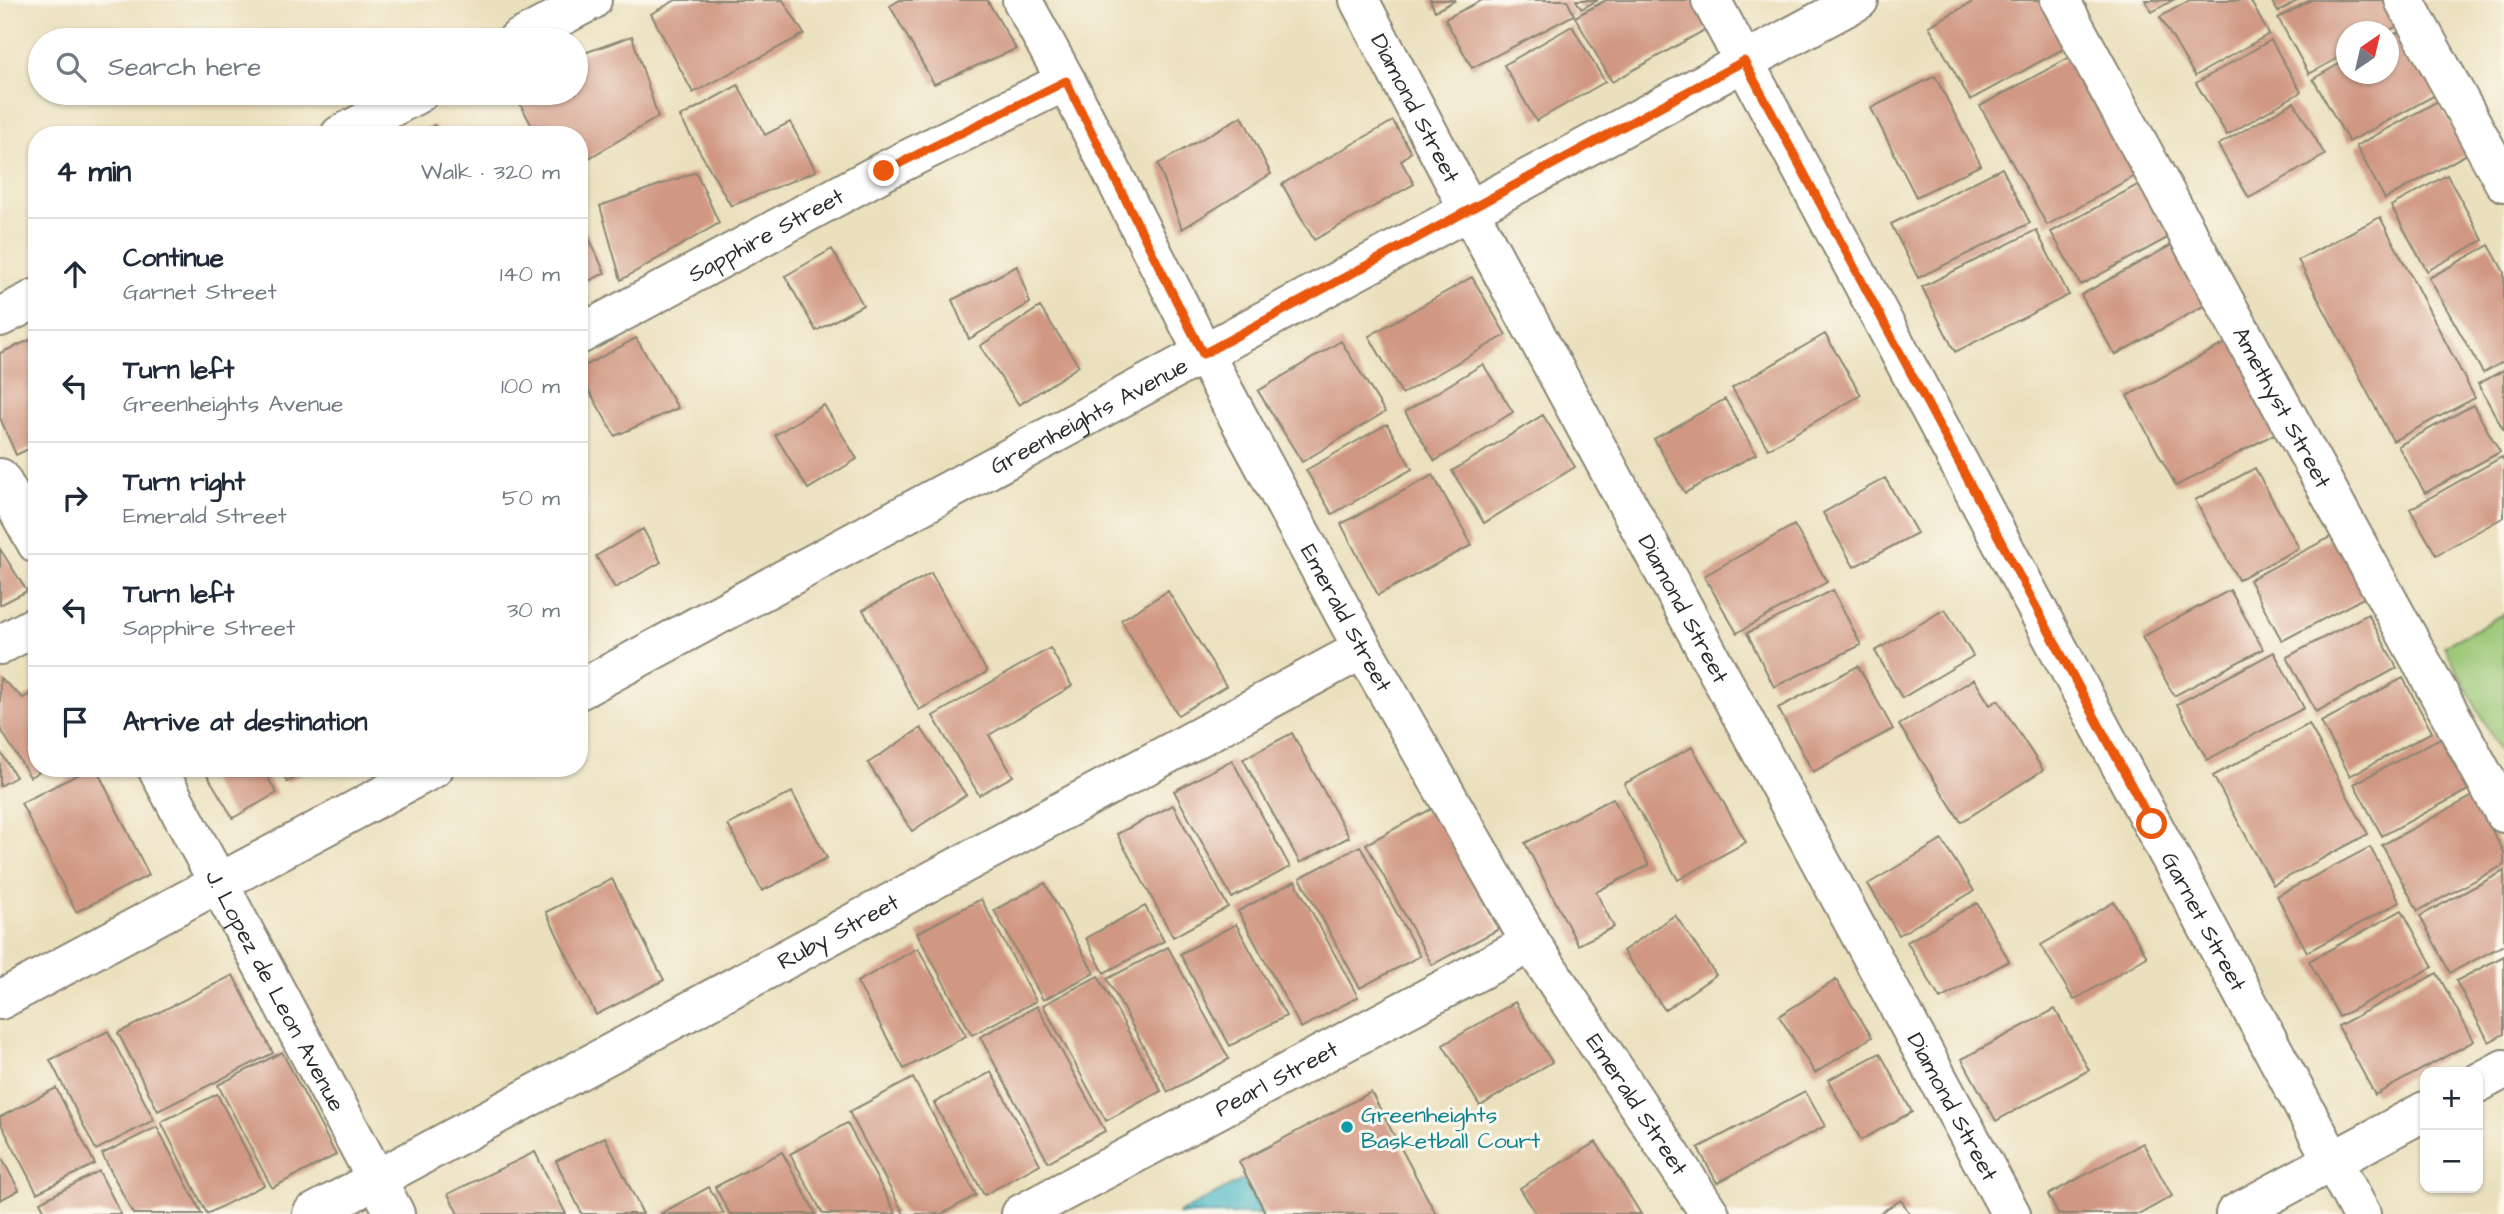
<!DOCTYPE html>
<meta charset="utf-8">
<style>
:root{--surface:#fff;--page:#f6f6f7;--text:#1f2937;--muted:#747a83;--line:#e0e1e3}
body{margin:0;font-family:"Architects Daughter",sans-serif;background:var(--page);color:var(--text)}
.controls{position:absolute;right:21px;bottom:21px;display:grid;overflow:hidden;border-radius:14px;box-shadow:0 2px 5px #0004}
.controls button{width:63px;height:63px;display:grid;place-items:center;padding:0;border:0;border-bottom:2px solid var(--line);background:var(--surface);color:var(--text);font:35px sans-serif}
.compass{position:absolute;left:2336px;top:21px;width:63px;height:63px;border-radius:50%;background:var(--surface);box-shadow:0 2px 5px #0004;rotate:34deg}
.stop{position:absolute;width:21px;height:21px;margin:-16px;border:5px solid #ea580c;border-radius:50%;background:#fff}
.stop.end{background:#ea580c;border-color:#fff;box-shadow:0 2px 7px #0008}
.list{margin:0;padding:0;list-style:none}
h2{display:flex;justify-content:space-between;align-items:center;height:91px;margin:0;padding:0 28px;font-size:30px}
h2 small{font-size:23px;font-weight:400;color:var(--muted)}
.list li{display:grid;grid-template-columns:46px 1fr auto;gap:21px;align-items:center;box-sizing:border-box;height:112px;padding:0 28px;border-top:2px solid var(--line)}
.list b{display:block;font-size:26px;white-space:nowrap}
.list p{margin:0;font-size:23px;white-space:nowrap;color:var(--muted)}
.list em{font-size:23px;font-style:normal;color:var(--muted)}
.icon{flex:none;width:38px;height:38px;fill:none;stroke:currentColor;stroke-width:2;stroke-linecap:round;stroke-linejoin:round}
.map{position:relative;flex:none;width:2504px;height:1214px;overflow:hidden}
.search{position:absolute;background:var(--surface);box-shadow:0 2px 5px #0004;left:28px;top:28px;width:560px;height:77px;display:flex;align-items:center;gap:18px;box-sizing:border-box;padding:0 24px;border-radius:38px;color:var(--muted);font-size:26px}
.panel{position:absolute;background:var(--surface);box-shadow:0 2px 5px #0004;left:28px;top:126px;width:560px;height:651px;border-radius:28px}
.map>svg:first-child{display:block}
</style>
<div class="map">
<svg width="2504" height="1214" viewBox="0 0 2504 1214">
<rect width="100%" height="100%" fill="#fbf7ec"/>
<filter id="ink" filterUnits="userSpaceOnUse"><feTurbulence type="fractalNoise" baseFrequency=".0143" numOctaves="2"/><feDisplacementMap in="SourceGraphic" scale="14" xChannelSelector="R" yChannelSelector="G"/><feConvolveMatrix kernelMatrix="1 2 1 2 8 2 1 2 1" color-interpolation-filters="sRGB"/></filter>
<filter id="wash" filterUnits="userSpaceOnUse"><feTurbulence type="fractalNoise" baseFrequency=".00686" numOctaves="4" result="noise"/><feDisplacementMap in="SourceGraphic" scale="28" xChannelSelector="R" yChannelSelector="G"/><feGaussianBlur stdDeviation="1.57" result="paint"/><feColorMatrix in="noise" values="0 0 0 0 0 0 0 0 0 0 0 0 0 0 0 0 0 1.4 0 .05"/><feComposite in="paint" operator="in"/></filter>
<g filter="url(#wash)">
<rect width="100%" height="100%" fill="#ebe0bd"/>
<path fill="#9ac674" stroke="#627850" stroke-width="2" d="M2504,614V760L2444,646Z"/>
<path fill="#4bb8c6" stroke="#3b7278" stroke-width="2" d="M1244,1179L1262,1214H1177Z"/>
<g id="blocks">
<path fill="#d09782" d="M676,0H783L804,34L693,93L651,14Z
M900,0H987L1016,49L934,84L890,6Z
M1430,0H1456L1435,11Z
M1482,0H1567L1574,15L1472,68L1445,19Z
M1576,0H1598L1581,9Z
M1606,0H1693L1708,28L1612,82L1575,17Z
M1976,0H2051L2074,43L1970,100L1929,26Z
M2145,0H2173L2152,12Z
M2190,0H2250L2269,34L2195,76L2160,17Z
M2271,0H2299L2278,12Z
M2311,0H2385L2399,25L2387,32H2346V54L2309,74L2278,18Z
M1572,26L1605,82L1536,121L1504,65Z
M2403,30L2439,93L2349,142L2313,79L2346,60V74H2388V37Z
M632,36L658,117L579,164V135H537L514,93H576V56Z
M2271,40L2301,92L2227,135L2196,83Z
M2072,56L2138,174L2047,225L1980,106Z
M1935,76L1981,165L1916,197L1871,108Z
M738,85L765,135L790,122L816,171L731,206L680,117Z
M2438,101L2467,154L2385,199L2356,146Z
M2294,102L2325,155L2249,198L2218,145Z
M1242,116L1271,174L1182,229L1158,164Z
M1393,121L1411,152L1401,161L1414,184L1314,240L1282,184Z
M434,125L440,135H416Z
M2002,168L2030,223L1918,278L1891,224Z
M696,172L719,223L621,280L600,206Z
M2447,175L2483,240L2427,271L2391,206Z
M2141,183L2171,236L2081,285L2051,232Z
M579,216L605,273L579,286Z
M2380,217L2475,398L2393,441L2298,260Z
M2036,230L2069,295L1955,352L1922,287Z
M2175,243L2209,303L2115,355L2081,295Z
M2489,245L2504,272V361L2483,373L2429,278Z
M832,249L863,305L816,331L785,276Z
M1017,266L1030,303L969,339L952,300Z
M1472,277L1506,335L1402,394L1369,336Z
M1040,307L1079,366L1019,405L980,346Z
M1825,334L1861,395L1768,449L1732,388Z
M37,337V445L16,455L0,418V353Z
M636,338L678,408L615,436L579,373V369Z
M2231,340L2280,431L2176,486L2127,396Z
M1341,341L1385,412L1302,462L1258,391Z
M1483,364L1513,412L1435,461L1405,412Z
M2504,370V431L2478,384Z
M1725,399L1756,454L1685,493L1654,439Z
M824,405L857,459L808,489L775,435Z
M2473,405L2500,452L2425,493L2398,446Z
M1543,415L1575,467L1484,523L1452,471Z
M1387,424L1412,469L1332,514L1306,470Z
M2502,457L2504,461V517L2436,555L2410,509Z
M2255,468L2299,548L2238,580L2195,500Z
M1433,475L1472,545L1378,595L1341,524Z
M1885,478L1917,533L1854,567L1823,513Z
M1794,525L1827,582L1737,633L1704,576Z
M643,529L661,562L615,588L596,556Z
M2338,533L2371,594L2282,641L2249,580Z
M0,549L27,591L0,605Z
M931,573L987,672L919,710L863,610Z
M1833,590L1861,645L1774,687L1747,633Z
M2230,590L2263,649L2174,696L2142,637Z
M1168,591L1226,686L1178,715L1121,620Z
M1945,609L1973,656L1902,698L1875,651Z
M2368,614L2397,668L2316,712L2287,657Z
M1050,648L1072,686L989,735L1013,776L979,795L933,716Z
M2274,652L2304,708L2207,760L2177,704Z
M1858,666L1893,729L1813,772L1778,708Z
M0,678L23,698L37,690V768H45L30,777L0,728Z
M2403,678L2432,732L2350,776L2321,722Z
M1974,679L1990,705L1998,700L2043,770L1961,822L1899,725Z
M2309,724L2368,834L2273,885L2213,776Z
M921,728L966,795L912,831L868,763Z
M1292,733L1349,837L1300,863L1243,759Z
M2440,738L2468,790L2382,836L2354,784Z
M1692,747L1746,842L1678,880L1624,784Z
M0,751L16,777L0,786Z
M1232,760L1290,867L1232,898L1174,791Z
M91,768H96L149,875L76,912L21,803Z
M203,768H262L277,793L233,818Z
M280,768H311L287,782Z
M792,792L827,858L762,891L728,825Z
M2473,796L2504,852V865L2418,911L2382,845Z
M1613,798L1649,865L1596,892L1614,927L1578,945L1525,843Z
M1173,805L1228,907L1173,937L1117,834Z
M1433,808L1499,929L1432,965L1366,844Z
M1942,840L1974,891L1899,935L1868,884Z
M1360,846L1420,956L1360,988L1300,878Z
M2370,847L2400,902L2307,952L2277,896Z
M2504,871V945L2450,973L2420,916Z
M612,879L664,980L596,1015L546,912Z
M1295,881L1358,997L1301,1028L1238,911Z
M1045,883L1094,973L1043,1000L994,910Z
M981,899L1036,1001L972,1035L917,933Z
M2114,902L2147,957L2074,1000L2041,945Z
M1977,903L2009,961L1940,999L1907,942Z
M1145,906L1164,941L1104,973L1086,938Z
M2402,910L2433,967L2339,1017L2309,961Z
M1675,915L1716,975L1665,1010L1623,951Z
M1236,924L1286,1016L1230,1046L1180,954Z
M1168,947L1229,1059L1168,1092L1107,979Z
M918,948L966,1036L904,1069L857,982Z
M2504,956V1034L2489,1042L2456,981Z
M2437,973L2474,1041L2375,1095L2338,1026Z
M233,975L273,1053L158,1111L118,1033Z
M1098,976L1161,1091L1106,1121L1043,1005Z
M1836,980L1872,1037L1815,1073L1779,1016Z
M1515,1002L1552,1062L1480,1106L1443,1045Z
M1037,1006L1105,1131L1048,1162L980,1037Z
M2055,1009L2089,1070L1996,1121L1962,1059Z
M108,1031L154,1120L96,1150L50,1060Z
M282,1052L336,1155L272,1188L218,1085Z
M1880,1053L1912,1112L1861,1140L1828,1080Z
M991,1072L1040,1164L984,1195L934,1103Z
M913,1078L976,1195L942,1214H904L849,1112Z
M56,1088L95,1164L37,1193L0,1122V1117Z
M1805,1091L1825,1126L1717,1183L1698,1148Z
M1371,1092L1436,1214H1266L1239,1162Z
M217,1094L264,1185L207,1214L161,1122Z
M847,1123L896,1214H823L790,1154Z
M157,1127L202,1214H133L102,1154Z
M605,1137L643,1214H582L556,1161Z
M1596,1142L1641,1214H1536L1520,1188Z
M2143,1143L2172,1196L2140,1214H2058L2048,1195Z
M535,1152L566,1214H458L448,1194Z
M782,1152L816,1214H730L715,1187Z
M0,1155L19,1190L0,1200Z
M99,1171L121,1214H46L40,1202Z
M709,1187L724,1214H660Z
M1901,1200L1910,1214H1878Z"/>
</g>
</g>
<g filter="url(#ink)">
<use href="#blocks" fill-opacity="0" stroke="#8b8674" stroke-width="2"/>
<g fill="none" stroke-linecap="round" stroke-linejoin="round">
<defs>
<g id="minor">
<path id="s1" d="M1022,0L1066,81L1204,354L1363,649L1531,943L1710,1214"/>
<path id="s2" d="M1359,0L1488,246L2011,1214"/>
<path id="s3" d="M1711,0L2361,1214"/>
<path id="s4" d="M2060,0L2504,813"/>
<path d="M2404,0L2504,182"/>
<path d="M517,40L592,0"/>
<path d="M340,135L419,93"/>
<path d="M0,317L37,298"/>
<path id="s5" d="M579,335L884,171L1066,81"/>
<path d="M0,478L37,544"/>
<path d="M0,645L37,625"/>
<path id="s6" d="M579,690L1859,0"/>
<path id="s7" d="M157,768L395,1214"/>
<path d="M0,1000L434,768"/>
<path d="M2478,1083L2504,1069"/>
<path id="s8" d="M312,1214L1363,649"/>
<path id="s9" d="M1021,1214L1531,943"/>
<path d="M2235,1214L2425,1111"/>
</g>
</defs>
<use href="#minor" stroke="#8b8674" stroke-width="42"/>
<use href="#minor" stroke="#fff" stroke-width="38"/>
</g>
</g>
<g fill="none" stroke-linecap="round" stroke-linejoin="round" filter="url(#ink)">
<path stroke="#ea580c" stroke-width="9" d="M884,171L1066,81L1203,354L1744,61L2152,824"/>
</g>
<circle fill="#0f9aa8" stroke="#fbf7ec" stroke-width="2.5" cx="1347" cy="1127" r="7"/>
<g text-anchor="middle" stroke-width="6" stroke-linejoin="round" paint-order="stroke">
<g font-size="23" fill="#2b2b2b" stroke="#fbf7ec">
<text dy="8" stroke="none"><textPath href="#s2" startOffset="122">Diamond Street</textPath></text>
<text dy="8" stroke="none"><textPath href="#s5" startOffset="212">Sapphire Street</textPath></text>
<text dy="8" stroke="none"><textPath href="#s4" startOffset="464">Amethyst Street</textPath></text>
<text dy="8" stroke="none"><textPath href="#s6" startOffset="579">Greenheights Avenue</textPath></text>
<text dy="8" stroke="none"><textPath href="#s2" startOffset="690">Diamond Street</textPath></text>
<text dy="8" stroke="none"><textPath href="#s1" startOffset="698">Emerald Street</textPath></text>
<text dy="8" stroke="none"><textPath href="#s3" startOffset="1045">Garnet Street</textPath></text>
<text dy="8" stroke="none"><textPath href="#s8" startOffset="597">Ruby Street</textPath></text>
<text dy="8" stroke="none"><textPath href="#s7" startOffset="252">J. Lopez de Leon Avenue</textPath></text>
<text dy="8" stroke="none"><textPath href="#s9" startOffset="289">Pearl Street</textPath></text>
<text dy="8" stroke="none"><textPath href="#s1" startOffset="1265">Emerald Street</textPath></text>
<text dy="8" stroke="none"><textPath href="#s2" startOffset="1256">Diamond Street</textPath></text>
</g>
<g font-size="23" fill="#0d838f" stroke="#fbf7ec" text-anchor="start">
<text x="1361" y="1122">Greenheights<tspan x="1361" dy="26">Basketball Court</tspan></text>
</g>
</g>
</svg>
<div class="controls">
<button>+</button>
<button>−</button>
</div>
<svg class="compass" viewBox="-18 -18 36 36"><path d="M0-13l5 13h-10z" fill="#e53935"/><path d="M0 13l5-13h-10z" fill="#747a83"/></svg>
<div class="stop" style="left:2152px;top:824px"></div>
<div class="stop end" style="left:884px;top:171px"></div>
<div class="search"><svg class="icon" aria-label="search" viewBox="0 0 24 24"><circle cx="10" cy="10" r="6"/><path d="M15 15l6 6"/></svg>Search here</div>
<section class="panel">
<h2>4 min<small>Walk · 320 m</small></h2>
<ul class="list">
<li><svg class="icon" aria-label="ahead" viewBox="0 0 24 24"><path d="M12 20V5M6 11l6-6 6 6"/></svg><div><b>Continue</b><p>Garnet Street</p></div><em>140 m</em></li>
<li><svg class="icon" aria-label="left" viewBox="0 0 24 24"><path d="M17 20v-9H6M10 6l-5 5 5 5"/></svg><div><b>Turn left</b><p>Greenheights Avenue</p></div><em>100 m</em></li>
<li><svg class="icon" aria-label="right" viewBox="0 0 24 24"><path d="M7 20v-9h11M14 6l5 5-5 5"/></svg><div><b>Turn right</b><p>Emerald Street</p></div><em>50 m</em></li>
<li><svg class="icon" aria-label="left" viewBox="0 0 24 24"><path d="M17 20v-9H6M10 6l-5 5 5 5"/></svg><div><b>Turn left</b><p>Sapphire Street</p></div><em>30 m</em></li>
<li><svg class="icon" aria-label="arrive" viewBox="0 0 24 24"><path d="M6 21V4h12l-3 4 3 4H6"/></svg><div><b>Arrive at destination</b></div></li>
</ul>
</section>
</div>
